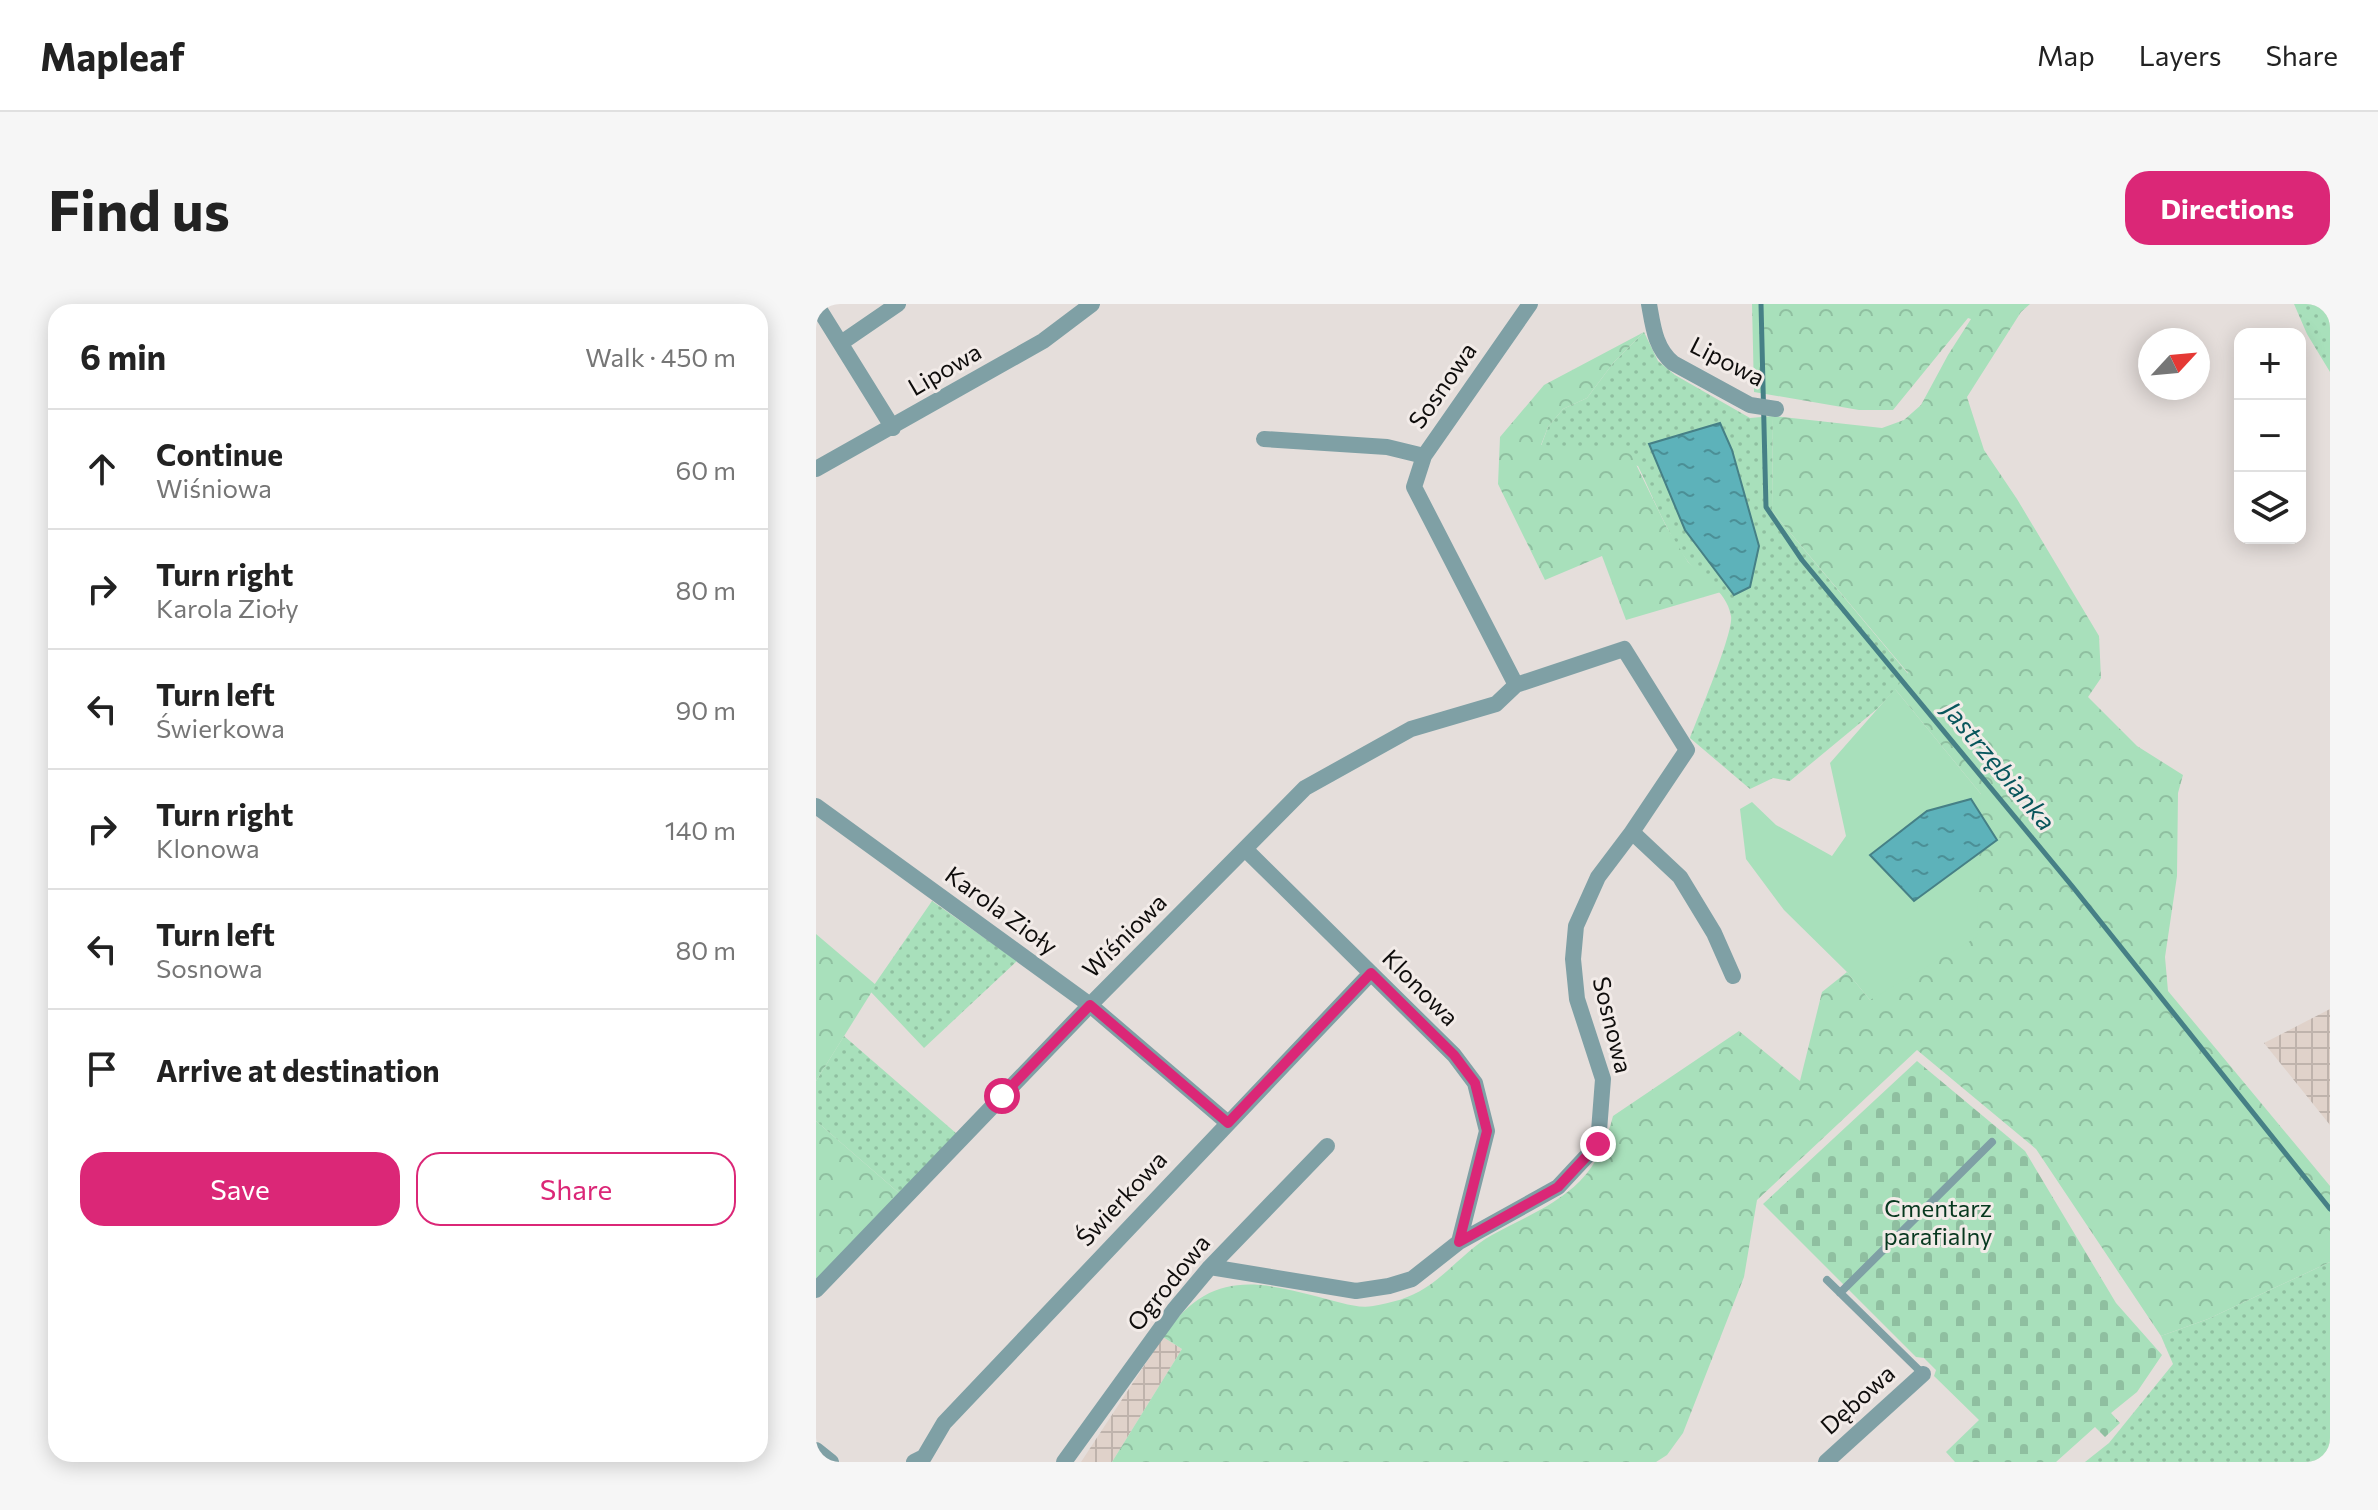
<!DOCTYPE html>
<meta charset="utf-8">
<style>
:root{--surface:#fff;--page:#f6f6f6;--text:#222;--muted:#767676;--line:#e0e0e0;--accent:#db2777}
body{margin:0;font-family:Commissioner,sans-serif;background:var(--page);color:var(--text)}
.controls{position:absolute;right:24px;top:24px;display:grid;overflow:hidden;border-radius:16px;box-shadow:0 4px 20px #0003}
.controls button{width:72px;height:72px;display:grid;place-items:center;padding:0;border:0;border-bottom:2px solid var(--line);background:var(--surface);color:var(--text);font:40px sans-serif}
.compass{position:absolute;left:1322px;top:24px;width:72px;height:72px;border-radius:50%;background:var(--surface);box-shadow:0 4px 20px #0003;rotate:64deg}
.stop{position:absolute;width:24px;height:24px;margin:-18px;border:6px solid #db2777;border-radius:50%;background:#fff}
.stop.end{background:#db2777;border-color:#fff;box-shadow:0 2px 8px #0008}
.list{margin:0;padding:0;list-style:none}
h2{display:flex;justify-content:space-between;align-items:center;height:104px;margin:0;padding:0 32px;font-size:34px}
h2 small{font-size:26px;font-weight:400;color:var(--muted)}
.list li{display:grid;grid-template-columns:52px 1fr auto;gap:24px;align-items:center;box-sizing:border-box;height:120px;padding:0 32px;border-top:2px solid var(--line)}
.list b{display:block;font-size:30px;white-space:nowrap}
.list p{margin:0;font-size:26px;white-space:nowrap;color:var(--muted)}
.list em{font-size:26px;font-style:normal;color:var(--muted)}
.actions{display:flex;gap:16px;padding:24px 32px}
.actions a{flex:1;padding:18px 0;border:2px solid var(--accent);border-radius:24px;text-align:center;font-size:28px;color:var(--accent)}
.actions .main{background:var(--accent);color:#fff}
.icon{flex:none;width:44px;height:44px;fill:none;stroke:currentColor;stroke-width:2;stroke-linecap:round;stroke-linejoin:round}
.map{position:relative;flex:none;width:1514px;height:1158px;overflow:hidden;border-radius:24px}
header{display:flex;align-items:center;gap:48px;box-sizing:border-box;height:112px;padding:0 40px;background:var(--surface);border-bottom:2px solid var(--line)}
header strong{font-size:38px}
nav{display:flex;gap:44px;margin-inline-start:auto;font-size:28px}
.intro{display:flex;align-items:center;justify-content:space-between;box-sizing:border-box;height:192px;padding:0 48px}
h1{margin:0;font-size:56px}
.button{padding:20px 36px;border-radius:24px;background:var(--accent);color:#fff;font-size:28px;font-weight:700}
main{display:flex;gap:48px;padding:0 48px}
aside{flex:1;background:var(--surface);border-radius:24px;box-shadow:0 4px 20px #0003}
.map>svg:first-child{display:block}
</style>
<header>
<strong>Mapleaf</strong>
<nav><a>Map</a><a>Layers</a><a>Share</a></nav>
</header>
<div class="intro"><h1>Find us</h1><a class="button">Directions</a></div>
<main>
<aside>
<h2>6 min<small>Walk · 450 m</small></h2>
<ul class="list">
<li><svg class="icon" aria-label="ahead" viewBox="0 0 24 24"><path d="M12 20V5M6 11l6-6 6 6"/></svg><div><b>Continue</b><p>Wiśniowa</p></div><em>60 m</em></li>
<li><svg class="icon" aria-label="right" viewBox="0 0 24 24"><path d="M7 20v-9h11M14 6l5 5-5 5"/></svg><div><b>Turn right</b><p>Karola Zioły</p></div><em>80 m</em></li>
<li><svg class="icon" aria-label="left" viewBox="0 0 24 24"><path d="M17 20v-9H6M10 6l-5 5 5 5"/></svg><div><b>Turn left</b><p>Świerkowa</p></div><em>90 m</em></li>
<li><svg class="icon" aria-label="right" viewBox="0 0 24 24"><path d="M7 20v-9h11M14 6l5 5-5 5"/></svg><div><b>Turn right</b><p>Klonowa</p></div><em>140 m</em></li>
<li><svg class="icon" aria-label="left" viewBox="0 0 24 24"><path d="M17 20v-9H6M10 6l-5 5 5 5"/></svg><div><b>Turn left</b><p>Sosnowa</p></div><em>80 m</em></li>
<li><svg class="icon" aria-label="arrive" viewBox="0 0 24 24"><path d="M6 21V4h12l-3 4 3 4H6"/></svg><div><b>Arrive at destination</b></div></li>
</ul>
<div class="actions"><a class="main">Save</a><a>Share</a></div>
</aside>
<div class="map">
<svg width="1514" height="1158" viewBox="0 0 1514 1158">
<defs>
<pattern id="industrial-grid" width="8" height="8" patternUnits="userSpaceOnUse" patternTransform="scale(2)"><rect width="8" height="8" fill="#e0d2ca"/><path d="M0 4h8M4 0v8" fill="none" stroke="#bfb3ac"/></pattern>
<pattern id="green-dots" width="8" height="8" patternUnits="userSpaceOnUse" patternTransform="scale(2)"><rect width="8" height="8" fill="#a8e0bb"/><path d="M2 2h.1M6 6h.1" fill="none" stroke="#8fbfa0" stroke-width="1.8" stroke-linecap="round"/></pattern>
<pattern id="forest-crowns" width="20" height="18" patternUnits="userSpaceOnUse" patternTransform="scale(2)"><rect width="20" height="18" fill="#a8e0bb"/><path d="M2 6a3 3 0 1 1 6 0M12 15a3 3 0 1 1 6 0" fill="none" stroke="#8fbfa0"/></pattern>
<pattern id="cemetery-stones" width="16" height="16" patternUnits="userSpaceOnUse" patternTransform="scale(2)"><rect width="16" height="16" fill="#a8e0bb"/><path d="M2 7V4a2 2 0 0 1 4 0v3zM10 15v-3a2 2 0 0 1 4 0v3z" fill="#8fbfa0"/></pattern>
<pattern id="water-ripples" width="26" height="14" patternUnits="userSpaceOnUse" patternTransform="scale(2)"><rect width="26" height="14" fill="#5db2ba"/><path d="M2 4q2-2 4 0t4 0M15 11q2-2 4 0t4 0" fill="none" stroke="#4b8f96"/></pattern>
</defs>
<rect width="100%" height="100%" fill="#e5dedb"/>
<path fill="url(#industrial-grid)" d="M1514,705V821L1448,739Z
M347,1033L366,1045L296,1158H265Z"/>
<path fill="url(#green-dots)" d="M1478,0H1514V68L1491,30Z
M828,28L842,57L859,71L934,114L957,112L956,207L1093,371L1061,405L974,477L957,474L934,485L874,434C882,413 918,328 915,312C910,284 884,276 870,255C850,227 837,193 822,162L725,142L732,123L747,105L771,94L798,58Z
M116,597L201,657L108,744L54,687Z
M28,732L141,830L83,889L0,817V777Z
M1514,958V1158H1269L1293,1139L1357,1060L1345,1032L1392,1015Z"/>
<path fill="url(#forest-crowns)" d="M936,0H1214L1205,8L1151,93L1168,146L1201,195L1283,332L1285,374L1272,393L1321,442L1367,471L1362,489L1361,572L1349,653L1352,687L1514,882V958L1392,1015L1345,1032L1220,845L1101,746L941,896L928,973L867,1129L851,1151L840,1158H296L366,1045L347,1033C391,968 436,975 503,993C520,997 540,1005 557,1002C575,999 594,994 609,984C633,969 651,945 676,931C707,914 739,902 764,877C782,859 791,835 797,812L923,727L984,777L1006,688L1031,668L1054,696L1165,490L1079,385L1092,369L956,207L957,112L1066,124L1088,116L1105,101L1132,51L1155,15L1152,14L1077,106H1043L938,88Z
M828,28L798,58L771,94L747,105L732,123L725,141L813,146L850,222L872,258L905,288L810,316L786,252L729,276L682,180L684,133L728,81Z
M0,630L60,681L0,777Z
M0,817L83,889L0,978Z"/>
<path fill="url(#cemetery-stones)" d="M1101,757L1209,847L1300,999L1346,1051L1321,1088L1295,1109L1304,1119L1289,1133L1279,1123L1240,1158H1139L1130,1148L1163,1116L1118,1072L1120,1066L1108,1054L1100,1053L947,900Z"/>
<path fill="#a8e0bb" d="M1079,385L1165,490L1161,633L1054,696L1031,668L968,606L930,555L924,505L936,498L960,521L1016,552L1030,532L1014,459Z"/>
<path fill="url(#water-ripples)" stroke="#468086" stroke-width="2" d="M904,119L916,146L943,242L934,283L918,291L869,226L833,140Z
M1155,495L1181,536L1098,597L1054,551L1111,507Z"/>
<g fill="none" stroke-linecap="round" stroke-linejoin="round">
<path stroke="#468086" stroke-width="5" d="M945,0L950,203L986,256L1256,582L1514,905"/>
<path stroke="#7fa0a5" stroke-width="8" d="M1011,976L1107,1070
M1024,989L1176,838"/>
<path stroke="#7fa0a5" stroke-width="16" d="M0,0L77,124
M833,0C837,22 839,44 857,59L934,101L960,105
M25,39L82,0
M448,135L571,143L608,152
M0,165L227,37L276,0
M700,381L598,183L608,152L714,0
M0,502L274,701L412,819
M429,545L638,751L659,779L671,827L643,938
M394,963L540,987L573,982L596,975L643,938L742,883L782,840L787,775L761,695L757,655L760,622L782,573L816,528L864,573L898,629L917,672
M0,986L274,701L489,484L595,425L680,400L700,381L808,345L871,446L816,528
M0,1146L15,1158
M98,1158L108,1153L128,1119L555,669
M248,1158L358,1006L394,963L511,842
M1010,1158L1107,1070"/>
</g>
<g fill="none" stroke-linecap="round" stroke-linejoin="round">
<path stroke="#db2777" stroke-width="10" d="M186,792L274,701L412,819L555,669L638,751L659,779L671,827L643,938L742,883L782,840"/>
</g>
<g text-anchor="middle" stroke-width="6" stroke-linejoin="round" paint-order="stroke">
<g font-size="24" fill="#0f0d0c" stroke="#f2ebe8">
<text transform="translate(911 58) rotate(27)" y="8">Lipowa</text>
<text transform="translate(129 66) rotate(-30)" y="8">Lipowa</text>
<text transform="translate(627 82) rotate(-55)" y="8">Sosnowa</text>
<text transform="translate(185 607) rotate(36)" y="8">Karola Zioły</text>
<text transform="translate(309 632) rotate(-45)" y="8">Wiśniowa</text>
<text transform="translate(604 684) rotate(45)" y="8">Klonowa</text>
<text transform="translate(796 721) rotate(76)" y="8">Sosnowa</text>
<text transform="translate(306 895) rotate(-47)" y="8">Świerkowa</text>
<text transform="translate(353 979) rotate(-51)" y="8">Ogrodowa</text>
<text transform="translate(1042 1096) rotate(-42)" y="8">Dębowa</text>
</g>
<g font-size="24" fill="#07381f" stroke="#f2ebe8">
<text x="1122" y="913">Cmentarz<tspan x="1122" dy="28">parafialny</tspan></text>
</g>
<g font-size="26" font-style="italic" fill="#08565c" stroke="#f2ebe8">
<text transform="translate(1183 462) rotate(50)" y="9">Jastrzębianka</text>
</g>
</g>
</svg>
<div class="controls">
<button>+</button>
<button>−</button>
<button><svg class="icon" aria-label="layers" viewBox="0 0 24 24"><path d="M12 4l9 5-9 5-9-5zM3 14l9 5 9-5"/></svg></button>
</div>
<svg class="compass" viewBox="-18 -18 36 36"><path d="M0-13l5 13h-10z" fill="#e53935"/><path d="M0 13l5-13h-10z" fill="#767676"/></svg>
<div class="stop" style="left:186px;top:792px"></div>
<div class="stop end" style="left:782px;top:840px"></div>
</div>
</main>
